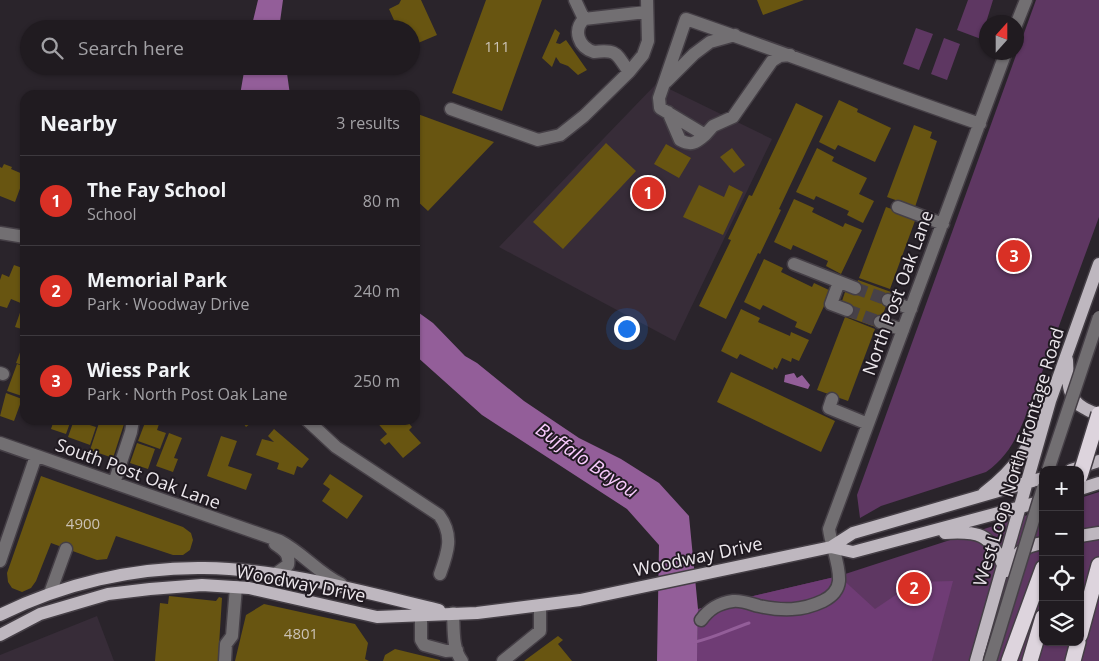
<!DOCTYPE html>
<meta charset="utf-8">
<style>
:root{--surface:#201b20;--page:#2d282d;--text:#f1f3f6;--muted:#a2a1a5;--line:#3d393e;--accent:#d93025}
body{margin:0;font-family:"Open Sans",sans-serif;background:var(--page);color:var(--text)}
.controls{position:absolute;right:15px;bottom:15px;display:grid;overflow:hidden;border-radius:10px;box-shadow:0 1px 4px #0004}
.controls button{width:45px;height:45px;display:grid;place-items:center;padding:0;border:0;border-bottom:1px solid var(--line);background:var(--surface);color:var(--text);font:25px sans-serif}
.compass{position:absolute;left:979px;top:15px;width:45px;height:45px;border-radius:50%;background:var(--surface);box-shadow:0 1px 4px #0004;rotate:21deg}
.you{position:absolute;left:626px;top:328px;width:18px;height:18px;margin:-12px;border:4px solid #fff;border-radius:50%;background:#1a73e8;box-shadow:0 0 0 8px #1a73e833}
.badge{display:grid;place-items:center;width:32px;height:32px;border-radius:50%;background:var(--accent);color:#fff;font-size:16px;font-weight:700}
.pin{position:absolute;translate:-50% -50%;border:2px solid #fff;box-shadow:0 1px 5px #0006}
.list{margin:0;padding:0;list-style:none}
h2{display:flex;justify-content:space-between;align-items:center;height:65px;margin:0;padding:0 20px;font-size:21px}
h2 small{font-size:16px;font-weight:400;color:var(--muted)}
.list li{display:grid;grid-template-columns:32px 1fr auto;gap:15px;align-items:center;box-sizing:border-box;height:90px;padding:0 20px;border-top:1px solid var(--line)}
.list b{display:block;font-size:19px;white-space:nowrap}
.list p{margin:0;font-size:16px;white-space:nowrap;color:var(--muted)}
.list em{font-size:16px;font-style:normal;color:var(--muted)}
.icon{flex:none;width:28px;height:28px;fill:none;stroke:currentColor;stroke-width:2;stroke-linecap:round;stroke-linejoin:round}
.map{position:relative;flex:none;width:1099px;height:661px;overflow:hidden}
.search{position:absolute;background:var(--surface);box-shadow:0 1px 4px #0004;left:20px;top:20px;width:400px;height:55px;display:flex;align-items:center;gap:12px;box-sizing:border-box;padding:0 18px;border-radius:28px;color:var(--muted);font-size:19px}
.panel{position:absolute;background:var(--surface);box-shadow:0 1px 4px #0004;left:20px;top:90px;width:400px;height:335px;border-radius:15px}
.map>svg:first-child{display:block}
</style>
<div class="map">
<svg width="1099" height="661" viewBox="0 0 1099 661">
<rect width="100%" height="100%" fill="#2a242b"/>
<path fill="#372c38" d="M657,83L772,139L675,341L499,247Z
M97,616L114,661H0V655Z"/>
<path fill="#5e3762" d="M968,0H993L981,39L957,30Z
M1036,0H1099V217L1027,413C1017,437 1008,457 986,472L881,506L860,518L857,495Z
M916,28L933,34L919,70L903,64Z
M944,38L960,44L947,80L931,74Z
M1099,492V661H697L698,609L839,576L1043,510V642H1080V498Z"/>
<path fill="#6f3c75" d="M839,576L875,609L915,582L953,581L932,661H697L698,609Z"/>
<path fill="#935e99" d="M258,0H283L279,29H251Z
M245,66H286L290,95H240Z
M415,310L433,323L465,356L477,363L524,401L579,438L621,459L659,483L689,516L698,609L697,661H657L659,545L627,509L482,415L415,355Z
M794,373L797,378L802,375L810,385L808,389L784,382L785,375Z"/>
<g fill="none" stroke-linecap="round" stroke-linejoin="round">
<path stroke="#935e99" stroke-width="3" d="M695,642C714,638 731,629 749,623"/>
</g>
<path fill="#685511" d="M401,0H421L437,35L411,46V29H398L389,9L399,4Z
M486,0H542L502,111L452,93Z
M757,0H804L763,15Z
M555,29L560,33L556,43L560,44L566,40L587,70L578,75L568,66L560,63L556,57L552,67L542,58Z
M839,100L858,109L857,112L891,128L875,162L838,145L835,150L819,142Z
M796,103L823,116L779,209L781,210L760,254L758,253L726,319L699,306L731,240L728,239L749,195L752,196Z
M415,113L494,142L428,211L415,199Z
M914,125L932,132L930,138L937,141L915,207L887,197Z
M606,143L636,171L563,249L533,222Z
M666,144L691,158L679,178L654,164Z
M732,148L745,165L734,173L720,157Z
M817,148L834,157L832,161L867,178L859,194L874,201L863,223L847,215L849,211L816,196L814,200L796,192Z
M4,164L12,167L11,169L25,175L15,202L0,196V167L2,168Z
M699,185L724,197L729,185L743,192L723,235L683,217Z
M794,199L814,208L812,212L843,227L845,223L862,230L841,274L826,266L828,261L793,245L791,250L774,242Z
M886,207L916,218L890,289L859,278Z
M764,259L783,268L781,272L812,287L814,283L831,291L811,334L795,327L797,322L763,305L760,310L744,302Z
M14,265L25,269V330L15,327L23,304L11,299L7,308L0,306V280L2,274L9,277Z
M858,280L891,292L878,328L845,316L849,304L842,301L846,289L853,292Z
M741,309L760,318L758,322L790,336L791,332L809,340L799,361L792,358L791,362L782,358L777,369L774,367L773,370L740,354L737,359L721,351Z
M845,317L875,329L848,401L817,390Z
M25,339V366L16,363Z
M17,364L25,367V397L7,391Z
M731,372L835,421L821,452L717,402Z
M6,393L22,399L14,421L0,416Z
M54,420H71L66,434L51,429Z
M74,420L96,427L90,445L68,437Z
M100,420L125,421L113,458L90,450Z
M146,420L159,424L157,430L166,433L160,449L138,441Z
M241,420H255L246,427Z
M375,420H406L412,427L409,430L421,443L403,458L389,442L385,445L380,440L387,434Z
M274,429L309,459L302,468L297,466L294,475L277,469L279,463L256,455L262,439L274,442L268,436Z
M169,433L182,438L174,458L178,459L173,472L156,466Z
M221,436L237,441L228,466L252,474L246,490L207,476Z
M137,443L155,449L148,469L130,463Z
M330,474L363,496L347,519L322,501L330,489L323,484Z
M41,476L183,527L191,533L193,540L190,550L183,555H173L116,536L107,559L97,560L51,543L36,581L31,588L22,592L12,588L8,582L7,573Z
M169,596L216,601L219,597L222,598L218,661H155L160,603L168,604Z
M264,604L355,624L368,643L365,659L369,661H235L246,615Z
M558,636L563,640L558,644L572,661H524Z
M395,649L440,660V661H383L385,655Z"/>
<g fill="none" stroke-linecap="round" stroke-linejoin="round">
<path stroke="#474148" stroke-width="12" stroke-dasharray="12 6" stroke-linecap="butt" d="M855,288L888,300
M847,310L880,322"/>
<defs>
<path id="minor" d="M575,0L584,19
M1016,25L1026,0
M790,55L780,56L772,61L733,117L713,126L705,135L660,108L659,98L686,19C785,53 881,90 980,124
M629,72C616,54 618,49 594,52C578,47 573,30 584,19L646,12
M666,82L694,54L710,42L735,35
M451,109L538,140L560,135L584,116L629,72L643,55L648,41L647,0
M668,112L680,140C691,146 696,143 705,135
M898,207L943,224
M0,233L25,237
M794,264L855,288
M839,282L831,304L847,310
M888,300L911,309
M880,322L903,330
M0,373L3,374
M832,399L829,408L868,424
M307,420L336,447L439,515C454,535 448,552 440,574
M0,443L280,541C303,553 318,573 341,584
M114,483L131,432L133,420
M0,561L36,456
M274,575L288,565C290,554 284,550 275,544
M50,593L66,549
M453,613C454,628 452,649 462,661
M421,615V640L424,645L446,651L457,650
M701,620C709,609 718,603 733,601C742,600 751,604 759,606C782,611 802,611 823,601C831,597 838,591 839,581C840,564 831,546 829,529L1006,52
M225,661L226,644L232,636L236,587
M503,661L540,631V606"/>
<path id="major" d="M1067,360C1068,378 1066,399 1084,408C1090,411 1093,414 1099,413
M1071,470L1099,461
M1080,489L1099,483
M984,493C1005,477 1022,459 1034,435
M945,533C978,531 990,533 1003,565
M1080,536L1099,533
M831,547L853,552L1043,501
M1006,571C1015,554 1023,546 1043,543
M0,615C62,584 134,567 204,568C283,569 363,592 439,610
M0,635L40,614L108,594L150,589L202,585L249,588L377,617L477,613L580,600L831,547L853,533L1043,478
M976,661L1050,401L1099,264"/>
<path id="highway" d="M1080,635L1099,565
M1009,661L1043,568
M1030,661L1043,617
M1073,661L1078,642"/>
</defs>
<use href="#minor" stroke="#453f46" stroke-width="15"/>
<use href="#major" stroke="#453f46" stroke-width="15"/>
<use href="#highway" stroke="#453f46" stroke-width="18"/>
<use href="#minor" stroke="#726f72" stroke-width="12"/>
<use href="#major" stroke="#beb7bf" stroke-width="12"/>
<use href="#highway" stroke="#ddd4dd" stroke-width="15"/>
<defs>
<path id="minor-bridge" d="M1048,470L1099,317
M990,661L1043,488"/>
<path id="highway-bridge" d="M1080,476L1099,414"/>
</defs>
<use href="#minor-bridge" stroke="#453f46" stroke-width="15" stroke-linecap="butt"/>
<use href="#highway-bridge" stroke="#453f46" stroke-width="18" stroke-linecap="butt"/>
<use href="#minor-bridge" stroke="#726f72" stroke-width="12"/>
<use href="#highway-bridge" stroke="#ddd4dd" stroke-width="15"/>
</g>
<g text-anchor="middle" stroke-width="4" stroke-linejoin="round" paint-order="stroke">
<g font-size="15" fill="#cbc2b5">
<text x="497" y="52">111</text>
<text x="83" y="529">4900</text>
<text x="301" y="639">4801</text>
</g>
<g font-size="18" fill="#ece7ec" stroke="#201a21">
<text transform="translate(898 293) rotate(-70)" y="6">North Post Oak Lane</text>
<text transform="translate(1019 457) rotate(-73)" y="6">West Loop North Frontage Road</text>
<text transform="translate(138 474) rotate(20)" y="6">South Post Oak Lane</text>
<text transform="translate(698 557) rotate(-12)" y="6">Woodway Drive</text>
<text transform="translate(301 584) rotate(11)" y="6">Woodway Drive</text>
</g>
<g font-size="19" font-style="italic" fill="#f9cbfd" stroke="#201a21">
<text transform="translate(587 460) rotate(34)" y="7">Buffalo Bayou</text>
</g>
</g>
</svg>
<div class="controls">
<button>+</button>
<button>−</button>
<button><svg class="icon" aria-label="locate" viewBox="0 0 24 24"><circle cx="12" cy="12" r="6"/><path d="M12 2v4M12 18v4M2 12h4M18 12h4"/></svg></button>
<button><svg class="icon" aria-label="layers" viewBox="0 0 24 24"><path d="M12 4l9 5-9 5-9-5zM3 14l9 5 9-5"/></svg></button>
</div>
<svg class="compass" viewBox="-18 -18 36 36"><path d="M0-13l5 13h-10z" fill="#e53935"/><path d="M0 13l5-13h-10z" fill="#a2a1a5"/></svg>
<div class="you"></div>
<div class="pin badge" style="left:648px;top:193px">1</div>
<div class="pin badge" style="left:914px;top:588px">2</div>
<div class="pin badge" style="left:1014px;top:256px">3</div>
<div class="search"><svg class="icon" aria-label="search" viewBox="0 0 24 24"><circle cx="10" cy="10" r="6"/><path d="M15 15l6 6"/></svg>Search here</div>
<section class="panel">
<h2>Nearby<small>3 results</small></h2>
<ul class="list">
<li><span class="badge">1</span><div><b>The Fay School</b><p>School</p></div><em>80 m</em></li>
<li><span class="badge">2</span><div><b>Memorial Park</b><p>Park · Woodway Drive</p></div><em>240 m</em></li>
<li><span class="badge">3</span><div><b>Wiess Park</b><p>Park · North Post Oak Lane</p></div><em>250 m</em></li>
</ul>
</section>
</div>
